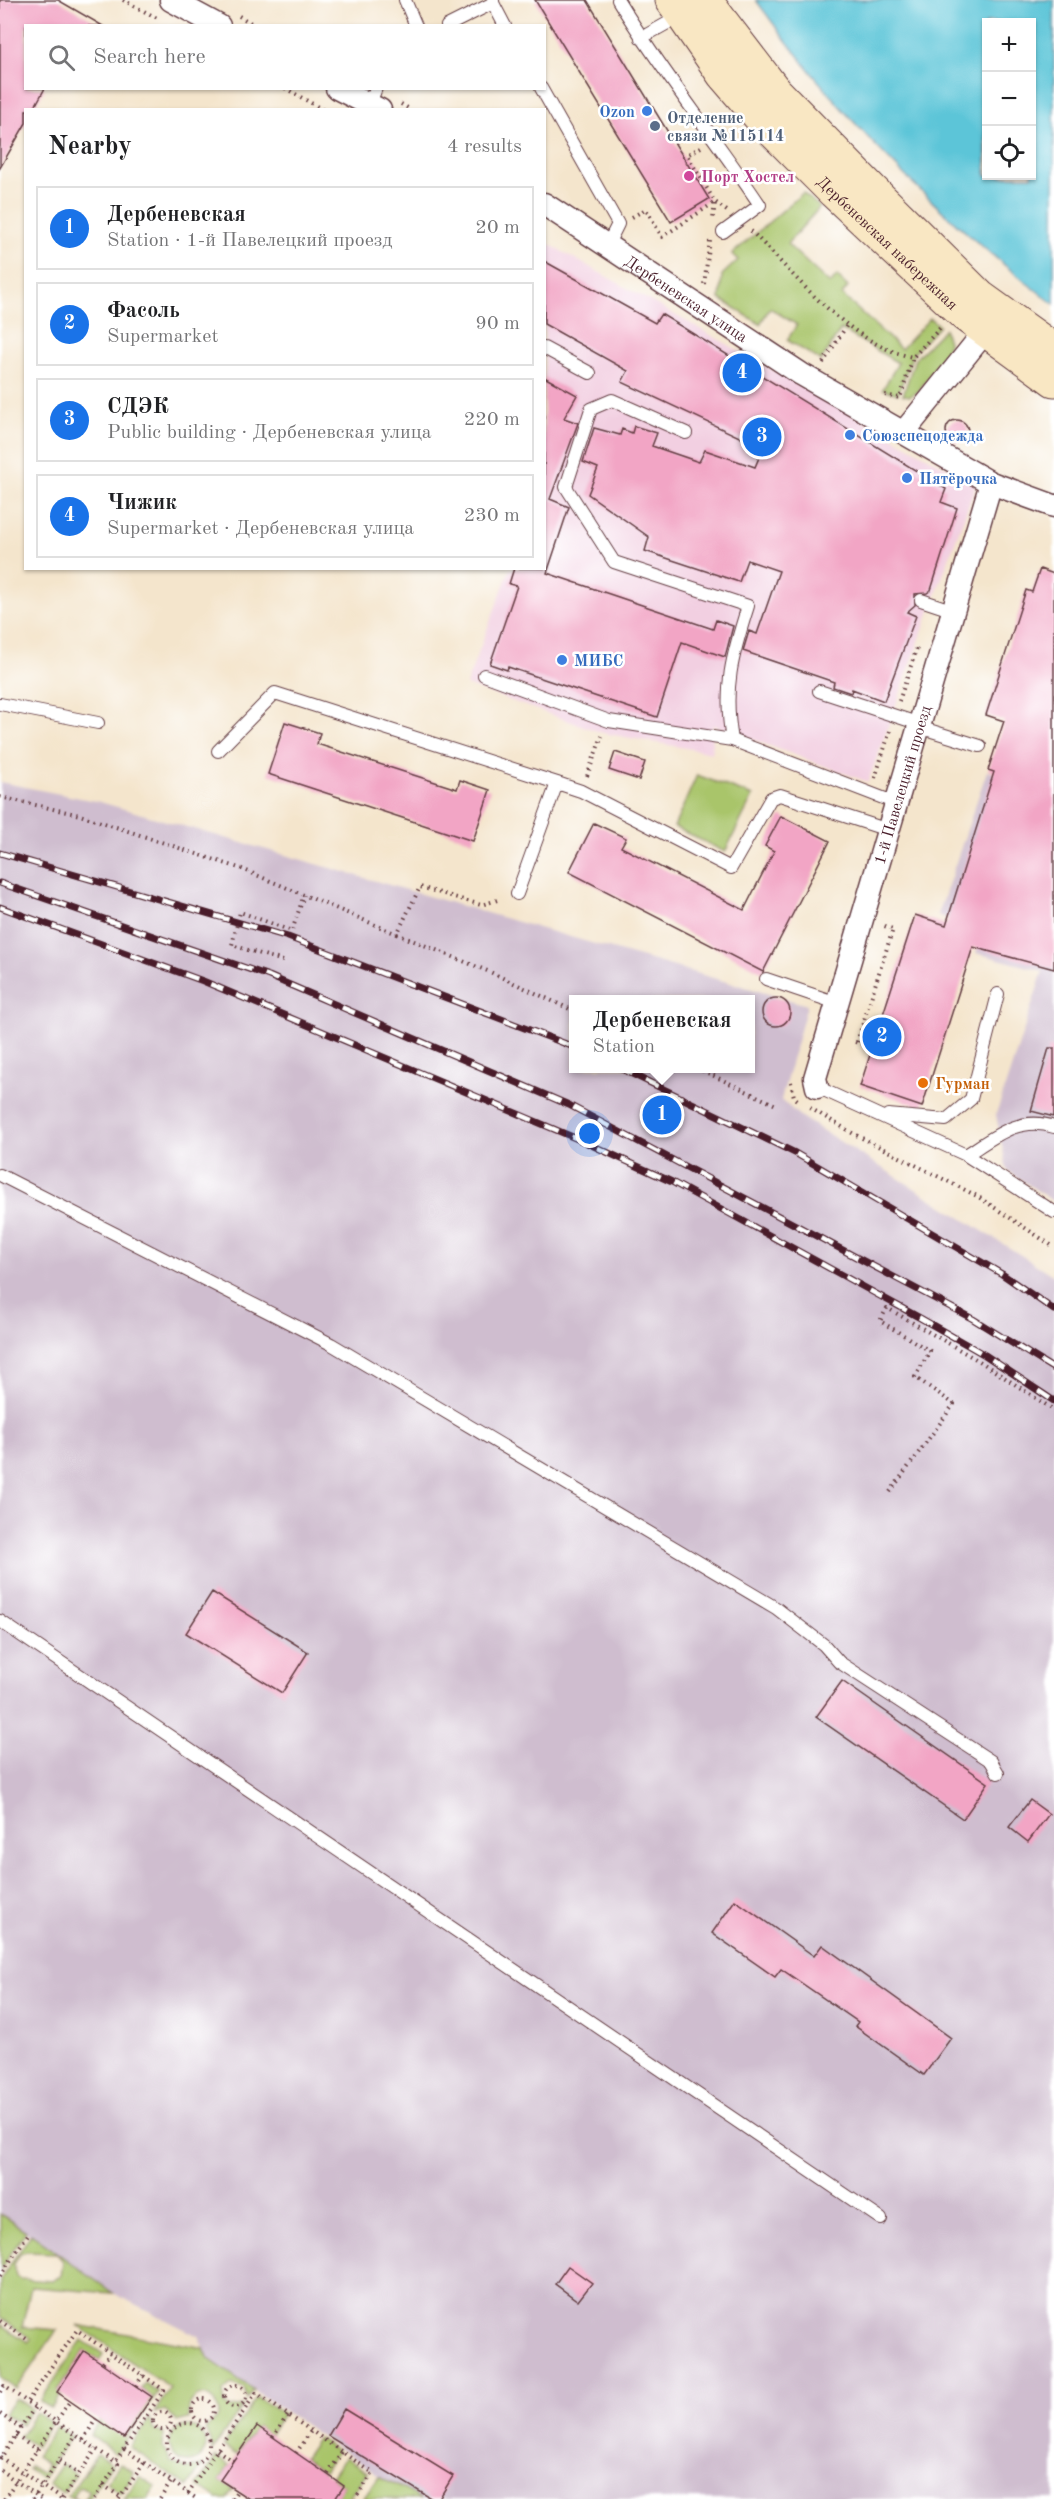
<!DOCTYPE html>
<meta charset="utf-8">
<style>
:root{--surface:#fff;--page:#f2f2f2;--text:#202124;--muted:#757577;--line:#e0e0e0;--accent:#1a73e8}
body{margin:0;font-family:"Old Standard TT",serif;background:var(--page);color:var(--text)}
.controls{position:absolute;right:18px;top:18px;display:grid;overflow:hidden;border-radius:0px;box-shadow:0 2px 4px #0004}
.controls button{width:54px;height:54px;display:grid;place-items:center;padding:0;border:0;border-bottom:2px solid var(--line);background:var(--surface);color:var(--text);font:30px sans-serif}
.you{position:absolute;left:590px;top:1134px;width:21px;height:21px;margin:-15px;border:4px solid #fff;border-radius:50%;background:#1a73e8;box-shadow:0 0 0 9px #1a73e833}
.badge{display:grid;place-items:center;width:39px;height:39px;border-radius:50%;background:var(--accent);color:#fff;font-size:20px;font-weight:700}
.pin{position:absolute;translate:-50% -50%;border:3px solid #fff;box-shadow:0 2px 6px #0006}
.popup{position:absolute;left:569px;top:995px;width:186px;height:78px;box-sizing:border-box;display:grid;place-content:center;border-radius:0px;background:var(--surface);filter:drop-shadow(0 2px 4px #0005);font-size:20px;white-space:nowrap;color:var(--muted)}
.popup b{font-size:22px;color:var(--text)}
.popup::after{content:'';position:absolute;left:50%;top:100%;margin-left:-12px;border:12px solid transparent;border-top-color:var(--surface)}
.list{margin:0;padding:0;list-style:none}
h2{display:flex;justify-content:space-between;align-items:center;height:78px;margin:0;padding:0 24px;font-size:26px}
h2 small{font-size:20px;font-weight:400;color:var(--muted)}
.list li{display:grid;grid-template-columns:39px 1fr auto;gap:18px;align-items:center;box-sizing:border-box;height:84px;margin:0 12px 12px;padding:0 12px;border:2px solid var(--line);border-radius:0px}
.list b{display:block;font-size:22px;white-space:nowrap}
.list p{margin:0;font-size:20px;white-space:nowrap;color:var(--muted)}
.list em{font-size:20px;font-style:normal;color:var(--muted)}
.icon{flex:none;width:33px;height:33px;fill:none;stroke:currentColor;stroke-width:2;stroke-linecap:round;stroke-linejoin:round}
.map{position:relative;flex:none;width:1054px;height:2499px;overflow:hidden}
.search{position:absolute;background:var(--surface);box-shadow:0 2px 4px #0004;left:24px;top:24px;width:522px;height:66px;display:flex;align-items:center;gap:15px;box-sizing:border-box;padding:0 21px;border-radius:0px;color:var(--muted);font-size:22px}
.panel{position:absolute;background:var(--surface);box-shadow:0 2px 4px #0004;left:24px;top:108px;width:522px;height:462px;border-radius:0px}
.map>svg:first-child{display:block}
</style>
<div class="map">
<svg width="1054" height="2499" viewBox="0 0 1054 2499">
<rect width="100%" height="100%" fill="#fff"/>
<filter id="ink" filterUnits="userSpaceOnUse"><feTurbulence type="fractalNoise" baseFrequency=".0167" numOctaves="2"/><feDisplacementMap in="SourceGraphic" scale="12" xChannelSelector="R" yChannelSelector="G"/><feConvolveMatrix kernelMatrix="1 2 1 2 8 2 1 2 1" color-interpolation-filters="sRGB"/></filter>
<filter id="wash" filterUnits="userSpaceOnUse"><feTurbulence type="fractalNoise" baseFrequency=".008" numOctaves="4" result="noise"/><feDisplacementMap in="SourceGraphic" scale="24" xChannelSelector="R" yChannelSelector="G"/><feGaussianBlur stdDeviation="1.35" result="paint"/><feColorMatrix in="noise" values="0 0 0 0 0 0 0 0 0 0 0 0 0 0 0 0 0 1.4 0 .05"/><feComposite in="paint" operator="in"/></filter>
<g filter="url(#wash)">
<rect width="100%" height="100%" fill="#f4e5cc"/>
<path fill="#f2cfe1" d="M545,242L976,484L868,782L713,725L712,753L603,733L466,685L510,569L544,568Z"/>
<path fill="#cfbdcf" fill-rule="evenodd" d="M987,771L1054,792V1202L1007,1170L996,1115L1043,971L976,953L982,931L938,915Z
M0,782L100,802L807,1005L781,1100L801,1117L1054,1276V2499H422L379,2476L209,2359L198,2336L113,2293L0,2214ZM574,1000H750V1068H574Z"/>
<path fill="#a9c56b" stroke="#7a724b" stroke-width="1.5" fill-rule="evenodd" d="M803,193L820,207L787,244L830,284L837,276L848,287L842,295L901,349L930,318L939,326L913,354L898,394L883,389L898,363L841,329L821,361L787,340L797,325L770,308L760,324L720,299L722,275L738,260L732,254Z
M944,329L948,342L947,350L918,392L910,396L903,395L915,359Z
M697,775L753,796L725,852L674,827Z
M0,2214L26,2231L0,2270Z
M31,2234L113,2293L31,2287L22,2327L57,2330L16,2389L0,2378V2324L28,2342L31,2339L0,2317V2280ZM26,2252L56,2253L63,2261L61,2276L52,2281L21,2279L16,2275L14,2264L20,2254Z
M77,2325L204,2348L209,2359L254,2390L247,2400L244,2388L232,2384L223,2392L225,2405L231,2408L243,2406L212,2451L211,2440L206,2429L217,2418L219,2412C217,2398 199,2387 190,2404C188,2408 189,2414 189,2419L177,2422L165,2410L154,2413L170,2388Z
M82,2340L103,2354L99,2361L84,2351L57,2391L61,2395L51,2409L40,2401Z
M145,2383L158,2392L116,2454L90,2435L99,2421L152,2397L141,2389Z
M257,2397L283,2414L269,2435L257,2426L237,2455L223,2446Z
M15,2398L32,2409L21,2425L4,2414Z
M36,2412L51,2423L36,2447L20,2436Z
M150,2418L153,2430L164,2434L163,2448L171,2462L187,2469L203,2464L188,2487L130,2447Z
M57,2426L71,2436L42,2479L28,2469L30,2466L41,2473L47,2464L36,2456Z
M170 2444a18 18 0 1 1 36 0a18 18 0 1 1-36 0Z
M318,2438L337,2451L324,2472L304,2458Z
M97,2454L112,2464L89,2499H85L90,2491L79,2487L74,2496L78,2499L68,2496Z
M216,2457L229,2466L220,2480L234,2489L227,2499H218L197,2485Z
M345,2457L367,2472L348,2499H335L344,2486L331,2477Z
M120,2463L134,2473L121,2493L106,2483Z
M61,2464L76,2474L63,2493L48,2483Z
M140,2476L156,2487L148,2499H124Z
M379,2476L422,2499H363Z"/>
<path fill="#5cc5d8" stroke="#537282" stroke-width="1.5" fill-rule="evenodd" d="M756,0H1054V304C941,219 838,116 756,0ZM986,22H1032V176H986Z"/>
<g id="blocks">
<path fill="#f2a5c5" d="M0,0H58L103,26H26V88H45L33,110H26V123L0,168Z
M535,0H587L709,199L671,222Z
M544,261L655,323L661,314L946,489L941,502L957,508L931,590L927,593L915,594V605L907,612L916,616L884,701L852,689L851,693L833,687L834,682L743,651L749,631L757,634L779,571L747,560L739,582L645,551L649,537L588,494L598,468L583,462L594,428L620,435L622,429L632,433L634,426L657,433L652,446L699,462L705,450L755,467L763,448L622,382L628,371L544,324Z
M544,377L577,395L564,418L578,423L550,499L569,507L547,573L713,629L716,620L733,626L725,657L682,642L657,717L508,667L507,670L490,664L517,586L509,584L514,568H544Z
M946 431a11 11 0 1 1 22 0a11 11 0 1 1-22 0Z
M1040,569L1054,574V969L973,947L922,1107L860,1086L915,915L946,925L994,772L988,770L1004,721L986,715L1026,590L1032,592Z
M285,722L320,733L317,744L457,789L460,780L490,790L473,841L268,774Z
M615,752L645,762L639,780L609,770Z
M781,816L830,841L763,972L569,872L594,823L626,838L621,847L744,910L774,851L765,846Z
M762 1012a14 14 0 1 1 28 0a14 14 0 1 1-28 0Z
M1049,1048H1054V1117L1031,1111Z
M212,1592L308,1652L282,1693L186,1633Z
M842,1681L988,1783L963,1819L816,1717Z
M1030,1800L1049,1814L1028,1842L1009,1827Z
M735,1900L814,1956L822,1945L951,2038L924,2075L855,2026L858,2022L781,1969L775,1977L712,1933Z
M568,2266L592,2283L578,2301L555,2284Z
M84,2351L152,2397L124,2438L57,2392Z
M344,2409L453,2476L439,2499H432L328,2436Z
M257,2426L344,2486L335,2499H249L220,2480Z"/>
</g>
</g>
<g filter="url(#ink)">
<use href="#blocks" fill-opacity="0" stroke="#643d43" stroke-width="1.5"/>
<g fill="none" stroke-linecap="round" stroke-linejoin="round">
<defs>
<path id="service" d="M405,0L416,26
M618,0C661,71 714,136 760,205L723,232
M493,3L505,26
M447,26L493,3V0
M641,38L682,15
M541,88L618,224L607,246
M370,104L376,88
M544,348L590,373
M686,433L612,400L591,409L566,487L614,562L748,606C732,656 723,688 732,740L896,803
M921,600L954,611
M484,675L609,721L732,740
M819,691L920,724
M0,704L98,723
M919,727L980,746
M218,751L275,693L557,783
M517,894L557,783L581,791L731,868L771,798L780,795L888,830
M766,979L837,1003
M817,1087L966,1155L1054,1212
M888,1115L946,1120L971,1099L998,994
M966,1155C994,1137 1020,1115 1054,1127
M0,1175L331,1344L776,1608L824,1645L839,1662L991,1761L998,1773
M0,1621L881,2219"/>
<g id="minor">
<path d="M171,0L219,26"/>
<path d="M337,88L380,110"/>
<path id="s1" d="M544,204L801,374L991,483L1054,506"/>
<path d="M904,432L995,319"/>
<path id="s2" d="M817,1087L815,1078L991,483"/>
</g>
<g id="secondary">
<path id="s3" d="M672,0L723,74L766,124L834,192L965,315L1054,380"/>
<path d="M705,0L774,90L870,188L980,297L1054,350"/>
</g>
</defs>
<use href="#service" stroke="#643d43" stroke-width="14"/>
<use href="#minor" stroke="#643d43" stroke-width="25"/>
<use href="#secondary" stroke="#643d43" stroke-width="35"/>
<path stroke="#643d43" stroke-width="4" stroke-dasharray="1.5 4.5" stroke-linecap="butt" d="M123,0L157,18
M239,16L256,26
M285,88L323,110
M401,104L411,110
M701,147L687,155L715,202L727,211
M632,217L646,209L662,237L715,202L713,219
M751,231C795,275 851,346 913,357
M704,284L710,241
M823,363L847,325
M885,395L900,398L913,357L940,328
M899,701L917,648
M587,776L602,736
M875,778L890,731
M0,797L80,815L242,869L397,934L420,887L481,905L501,899
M397,934L490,972L574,1011
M283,961L232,945L240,912L292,931L304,895
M855,1042L872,1047
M857,1042L893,929L881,925
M697,1068L778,1106
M791,1082L794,1097L799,1101
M810,1108L854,1134L977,1196L1054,1247
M890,1492L954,1404L915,1377L930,1351L880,1321L887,1308L981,1362L1054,1410
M0,2276L29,2233
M0,2321L28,2340
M103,2363L110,2353
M224 2396a11 11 0 1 1 22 0a11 11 0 1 1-22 0Z
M136,2386L143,2375
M0,2392L4,2386L115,2462L164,2390L77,2330L27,2402
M192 2410a11 11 0 1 1 22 0a11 11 0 1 1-22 0Z
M153 2421a9 9 0 1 1 18 0a9 9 0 1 1-18 0Z
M0,2414L21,2428
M167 2444a21 21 0 1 1 42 0a21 21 0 1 1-42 0Z
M16,2436L37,2450
M273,2437L288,2415
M83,2440L96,2419
M124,2449L197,2499
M217,2450L233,2461
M296,2453L311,2431
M0,2457L61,2499
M0,2459L35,2407
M59,2461L79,2474
M0,2470L42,2499
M328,2474L342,2452
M103,2485L121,2497
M188,2493L256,2393L373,2473L355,2499
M4,2499L70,2401
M33,2499L76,2435
M62,2499L96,2449
M94,2499L118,2464L115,2462
M119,2499L144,2463
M160,2499L171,2482
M232,2499L237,2491"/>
<use href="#service" stroke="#fff" stroke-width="12"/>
<use href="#minor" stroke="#fff" stroke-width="22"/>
<use href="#secondary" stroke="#f9e7c3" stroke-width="33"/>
<defs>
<path id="rail" d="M0,853L288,937L574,1047
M0,883L269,976L569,1105L973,1319L1054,1369
M0,907L203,981L587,1143L672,1182L922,1319L985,1355L1054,1401
M620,1068L795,1153L1002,1274L1054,1310"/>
</defs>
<use href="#rail" stroke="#4a1f2b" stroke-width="7"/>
<use href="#rail" stroke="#fff" stroke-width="4.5" stroke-dasharray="14" stroke-linecap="butt"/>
</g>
</g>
<g fill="#3f7fe0" stroke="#fff" stroke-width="2">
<circle cx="647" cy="111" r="6"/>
<circle cx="850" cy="435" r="6"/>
<circle cx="907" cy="478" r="6"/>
<circle cx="562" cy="660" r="6"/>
</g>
<circle fill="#5c6f8a" stroke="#fff" stroke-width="2" cx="655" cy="126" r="6"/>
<circle fill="#d1479c" stroke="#fff" stroke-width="2" cx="689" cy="176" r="6"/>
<circle fill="#e8710a" stroke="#fff" stroke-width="2" cx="923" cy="1083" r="6"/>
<g text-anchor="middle" stroke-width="5" stroke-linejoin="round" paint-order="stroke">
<g font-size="16" font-weight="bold" fill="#366cbe" stroke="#fff" text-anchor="start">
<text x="635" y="117" text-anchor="end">Ozon</text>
<text x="862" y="441">Союзспецодежда</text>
<text x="919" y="484">Пятёрочка</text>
<text x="574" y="666">МИБС</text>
</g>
<g font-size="16" font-weight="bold" fill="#4e5e75" stroke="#fff" text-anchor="start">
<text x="667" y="123">Отделение<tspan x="667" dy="18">связи №115114</tspan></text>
</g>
<g font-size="16" font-weight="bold" fill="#b23c85" stroke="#fff" text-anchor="start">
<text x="701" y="182">Порт Хостел</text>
</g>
<g font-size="16" fill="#4a1f2b" stroke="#fff">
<text dy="6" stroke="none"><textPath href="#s3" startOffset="326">Дербеневская набережная</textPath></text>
<text dy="6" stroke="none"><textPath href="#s1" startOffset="171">Дербеневская улица</textPath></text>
<text dy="6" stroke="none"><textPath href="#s2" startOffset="315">1-й Павелецкий проезд</textPath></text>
</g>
<g font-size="16" font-weight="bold" fill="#c56008" stroke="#fff" text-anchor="start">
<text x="935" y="1089">Гурман</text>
</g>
</g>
</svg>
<div class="controls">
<button>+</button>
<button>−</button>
<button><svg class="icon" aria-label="locate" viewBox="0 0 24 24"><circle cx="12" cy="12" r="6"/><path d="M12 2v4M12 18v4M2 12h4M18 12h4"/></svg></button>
</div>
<div class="you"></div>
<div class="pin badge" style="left:662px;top:1115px">1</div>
<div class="popup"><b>Дербеневская</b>Station</div>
<div class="pin badge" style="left:882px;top:1037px">2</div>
<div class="pin badge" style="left:762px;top:437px">3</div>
<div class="pin badge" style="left:742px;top:373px">4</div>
<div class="search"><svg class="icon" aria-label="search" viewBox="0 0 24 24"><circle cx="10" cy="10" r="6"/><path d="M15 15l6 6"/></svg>Search here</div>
<section class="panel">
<h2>Nearby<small>4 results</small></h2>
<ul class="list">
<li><span class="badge">1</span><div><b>Дербеневская</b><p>Station · 1-й Павелецкий проезд</p></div><em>20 m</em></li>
<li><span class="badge">2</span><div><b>Фасоль</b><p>Supermarket</p></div><em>90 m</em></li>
<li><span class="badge">3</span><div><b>СДЭК</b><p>Public building · Дербеневская улица</p></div><em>220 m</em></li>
<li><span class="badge">4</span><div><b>Чижик</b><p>Supermarket · Дербеневская улица</p></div><em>230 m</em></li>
</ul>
</section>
</div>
